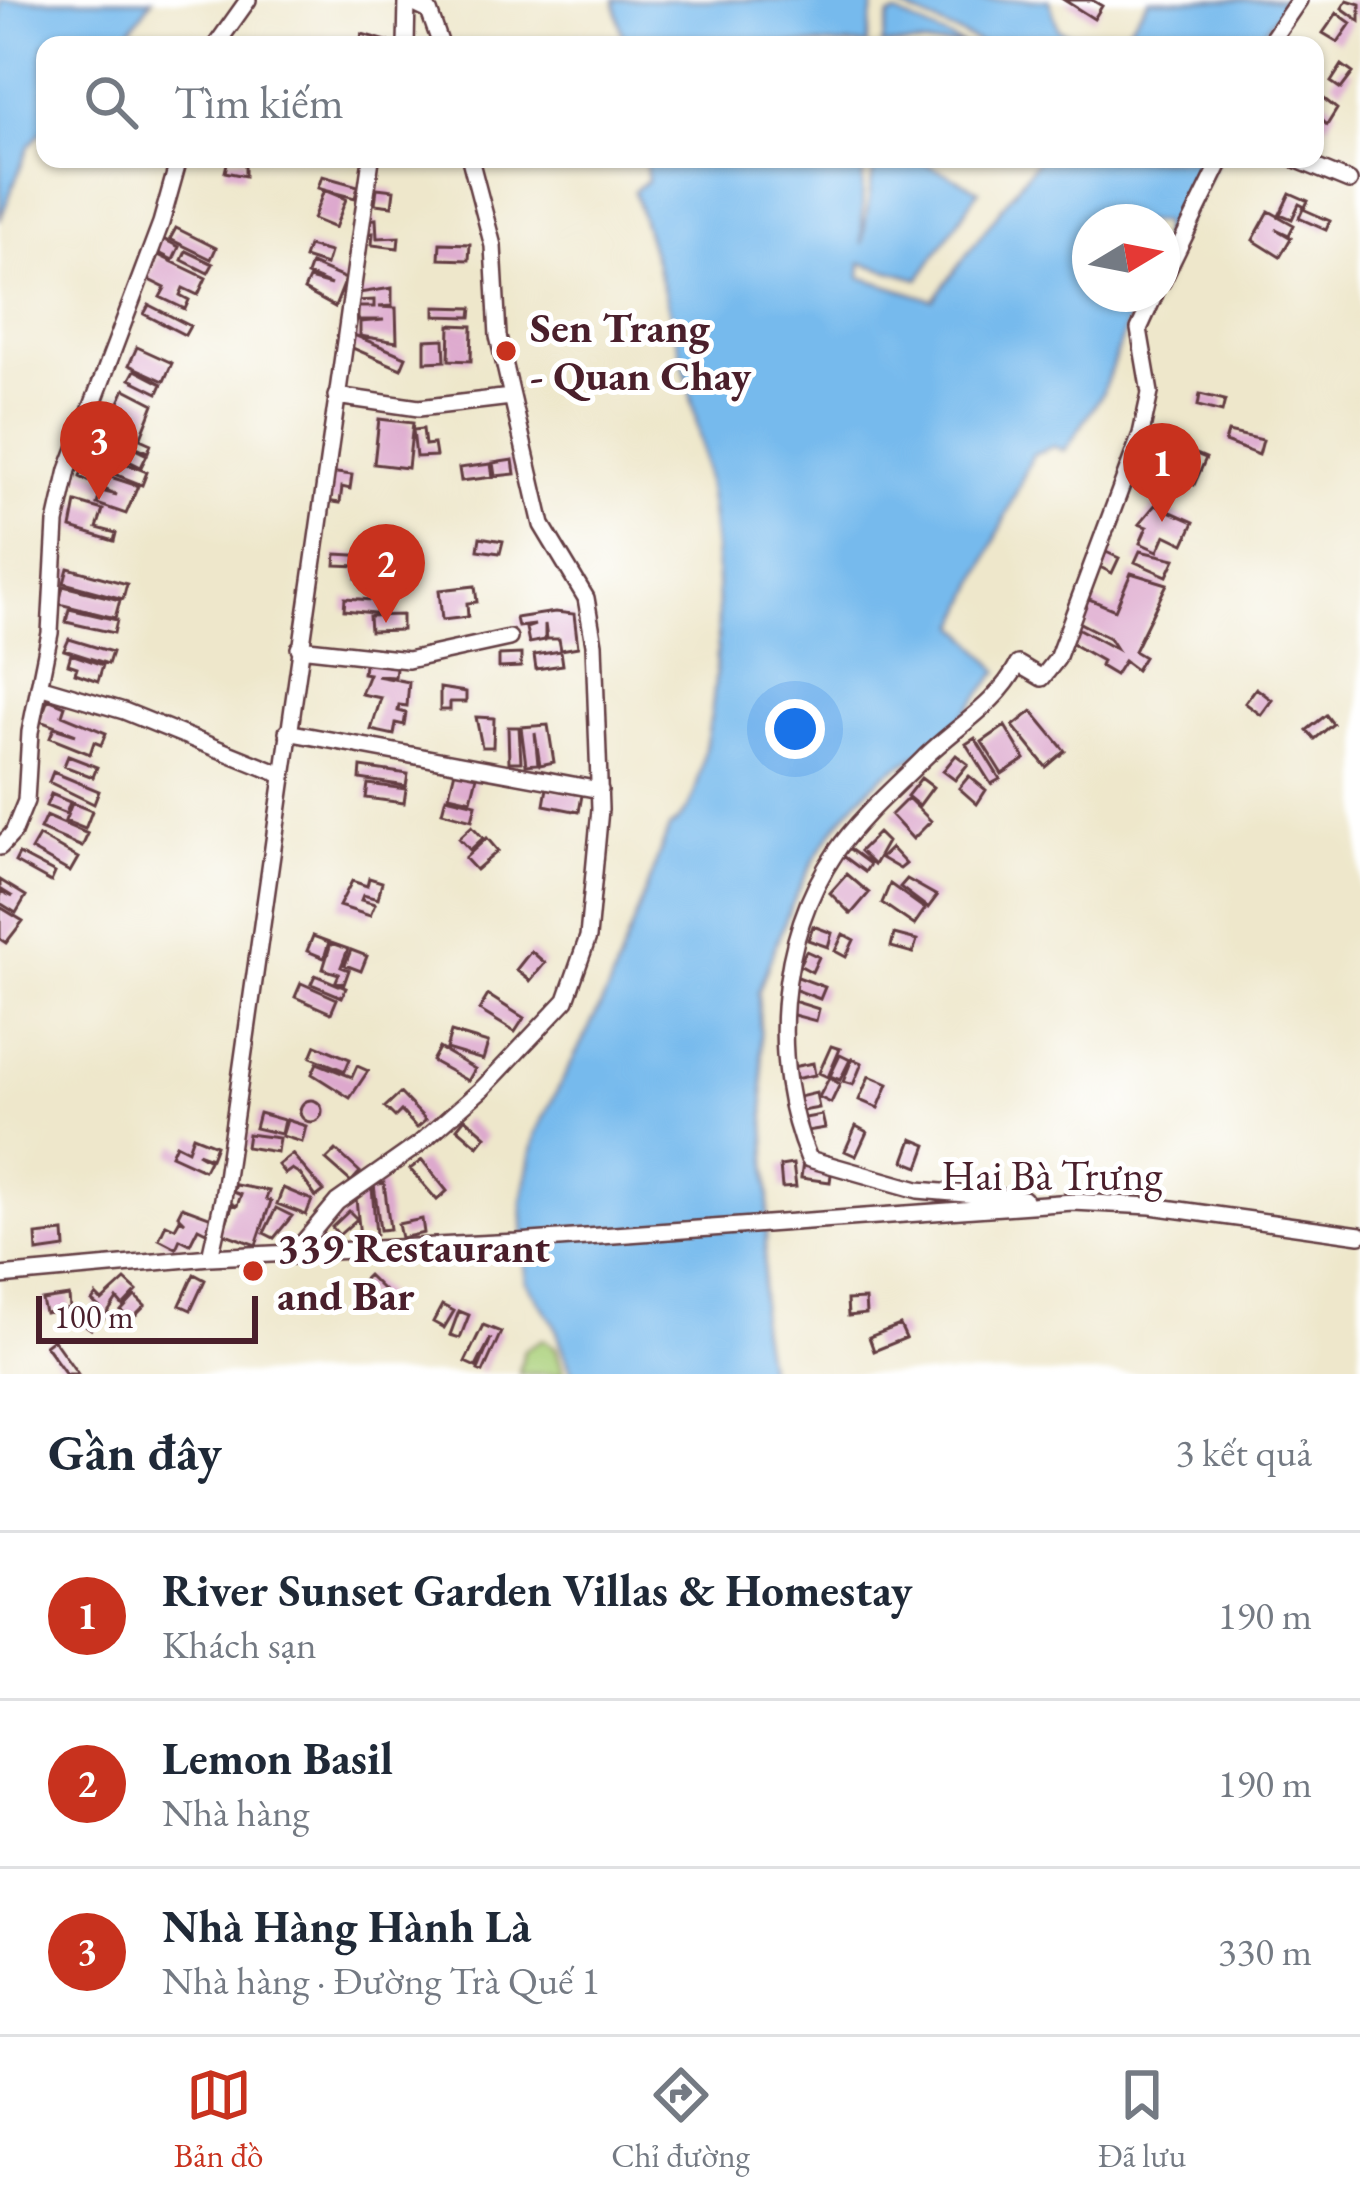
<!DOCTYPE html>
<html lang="vi">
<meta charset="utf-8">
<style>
:root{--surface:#fff;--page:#f6f6f7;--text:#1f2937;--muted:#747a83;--line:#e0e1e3;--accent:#c8321e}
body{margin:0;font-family:"EB Garamond",serif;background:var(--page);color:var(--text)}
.compass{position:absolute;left:1072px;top:204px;width:108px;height:108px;border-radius:50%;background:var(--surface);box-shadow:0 3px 9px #0004;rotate:80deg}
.scale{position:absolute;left:36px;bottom:30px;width:222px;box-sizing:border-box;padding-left:12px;border:6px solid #4a1f2b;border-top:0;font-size:33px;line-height:42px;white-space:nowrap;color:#4a1f2b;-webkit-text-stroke:9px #fff;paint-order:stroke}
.you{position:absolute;left:795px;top:729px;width:42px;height:42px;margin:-30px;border:9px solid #fff;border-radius:50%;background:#1a73e8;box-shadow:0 0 0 18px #1a73e833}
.badge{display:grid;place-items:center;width:78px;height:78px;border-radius:50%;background:var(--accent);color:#fff;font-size:39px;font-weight:700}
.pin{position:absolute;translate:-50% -99px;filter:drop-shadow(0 3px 6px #0008)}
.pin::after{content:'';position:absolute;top:63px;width:42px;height:36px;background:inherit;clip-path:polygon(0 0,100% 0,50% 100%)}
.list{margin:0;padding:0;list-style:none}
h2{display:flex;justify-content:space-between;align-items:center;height:156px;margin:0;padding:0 48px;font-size:51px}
h2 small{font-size:39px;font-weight:400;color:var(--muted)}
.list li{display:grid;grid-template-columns:78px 1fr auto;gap:36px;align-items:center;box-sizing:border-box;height:168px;padding:0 48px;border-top:3px solid var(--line)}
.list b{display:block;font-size:45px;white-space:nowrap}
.list p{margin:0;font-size:39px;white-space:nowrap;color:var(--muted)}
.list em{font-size:39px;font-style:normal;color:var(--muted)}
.icon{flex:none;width:66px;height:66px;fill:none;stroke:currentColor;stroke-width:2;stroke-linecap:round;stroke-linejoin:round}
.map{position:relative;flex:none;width:1360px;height:1374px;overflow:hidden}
.search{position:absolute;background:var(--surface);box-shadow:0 3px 9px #0004;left:36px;right:36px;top:36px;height:132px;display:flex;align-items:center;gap:30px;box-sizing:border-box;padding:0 42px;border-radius:24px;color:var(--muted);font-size:45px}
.sheet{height:660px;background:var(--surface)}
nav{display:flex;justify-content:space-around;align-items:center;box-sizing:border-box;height:168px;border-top:3px solid var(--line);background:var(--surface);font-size:33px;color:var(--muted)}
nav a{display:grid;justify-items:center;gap:6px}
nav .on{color:var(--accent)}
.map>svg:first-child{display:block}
</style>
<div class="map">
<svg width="1360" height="1374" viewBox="0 0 1360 1374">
<rect width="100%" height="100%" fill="#fff"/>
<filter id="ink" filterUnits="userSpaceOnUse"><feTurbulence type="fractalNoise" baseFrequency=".00833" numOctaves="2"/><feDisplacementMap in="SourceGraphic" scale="24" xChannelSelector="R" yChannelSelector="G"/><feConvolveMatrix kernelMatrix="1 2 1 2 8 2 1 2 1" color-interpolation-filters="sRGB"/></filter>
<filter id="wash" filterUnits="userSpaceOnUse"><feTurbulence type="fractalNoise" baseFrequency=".004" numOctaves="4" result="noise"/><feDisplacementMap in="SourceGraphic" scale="48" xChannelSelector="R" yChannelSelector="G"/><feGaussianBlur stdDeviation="2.7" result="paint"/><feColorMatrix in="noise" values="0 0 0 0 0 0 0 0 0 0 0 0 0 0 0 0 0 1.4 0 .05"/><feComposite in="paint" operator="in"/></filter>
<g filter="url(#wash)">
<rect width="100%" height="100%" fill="#eee7cb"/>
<path fill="#aad07a" stroke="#7a7852" stroke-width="3" d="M543,1339L556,1348L564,1374H519L524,1350Z"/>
<path fill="#76baed" stroke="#606c8c" stroke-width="3" d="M0,0H152L119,45H45V128L29,146L0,220Z
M614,0H874L867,45H625Z
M899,0H1049L1059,30L1072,35L1067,45H984L903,8Z
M1149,0H1287L1254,45H1116Z
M897,14L964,45H882L889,16Z
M645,159H863L862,245L875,159H916L979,190L919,279L861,263L860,277L933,300L1038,159H1217L1162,266V222H1090V294H1144L1129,318L1102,394L1065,451L1053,446L1033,454L958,625L999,671C977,697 957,727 930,747C915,759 896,765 882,777C815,832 786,915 758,993L769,1196L760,1325L768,1374H572L554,1323L526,1282L522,1201L536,1132L608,991L669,828C696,811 699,777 705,748C744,561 689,369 634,191L648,180Z"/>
<g id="blocks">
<path fill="#dda8cd" d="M1064,0H1092L1102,6L1094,19Z
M1347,0L1360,4V21L1342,8Z
M1337,13L1351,23L1338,42L1323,33Z
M362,34L397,44V45H359Z
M1342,65L1353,73L1341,89L1331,82Z
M1318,94L1337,109L1327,125L1315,113Z
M228,159H245V176L225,172Z
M322,176L358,186L355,198L324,190L346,199L335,228L313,219L324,190L318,188Z
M377,188L394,190L392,206L375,204Z
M1290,193L1308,201L1305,207L1299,204L1292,219L1280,214Z
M1303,209L1330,221L1326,230L1299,218Z
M1269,211L1294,225L1289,235L1276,229L1291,238L1280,257L1253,240Z
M376,219L377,238L399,237L398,248L372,245L373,233L366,234L365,220Z
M176,228L216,248L211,259L170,239Z
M159,237L179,247L173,260L153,250Z
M440,243L470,244L469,260L439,259Z
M308,246L330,252L326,265L304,258Z
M186,251L213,264L208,273L182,260Z
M158,255L206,278L198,295L183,288L180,295L189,300L185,309L160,297L165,288L147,279Z
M311,264L346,279L335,307L304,290L309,279L331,285L307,275Z
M392,288V306L379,307L396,308L397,342L360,336V322L384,320H358V307H374V300L353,301L352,294Z
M149,305L190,326L185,335L144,314Z
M435,307L472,308L471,317L435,316Z
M450,325L472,326L471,361L449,360Z
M354,335L406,357L401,369L350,347Z
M444,339L445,361L425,362V340Z
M137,347L172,363L164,381L129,365Z
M135,370L162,384L158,393L130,379Z
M125,389L154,404L140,439L151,444L148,452L108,434L111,426L136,435L110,422Z
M1200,394L1225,400L1222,412L1198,406Z
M379,419L413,423L408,468L374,464Z
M423,429L425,445L434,444L436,456L416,457L413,430Z
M1228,432L1263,440L1259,455L1225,442Z
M133,448L147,455L141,467L127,460Z
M1189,451L1206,458L1194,485L1177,477Z
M105,455L147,472L142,485L99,468Z
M513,460L515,474L495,476L493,463Z
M491,464L493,477L461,481L459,468Z
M83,468L138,486L126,514L97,504L101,491L117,495L80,477Z
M329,472L352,475L350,489L342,487L340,503L326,501Z
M76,502L103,510L97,528L116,533L114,541L71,528Z
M1155,505L1194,522L1184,544L1165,535L1158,551L1140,543L1147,527L1139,524Z
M480,537L503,541L500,553L478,550Z
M1140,551L1175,559L1167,576L1135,562Z
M1106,552L1119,558L1112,573L1100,567Z
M336,554L386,557V567L335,565Z
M357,567L400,570L399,581L356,578Z
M68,568L127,584L123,599L64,583Z
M1131,573L1167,584L1134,651L1144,657L1136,670L1124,661L1115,675L1100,666L1102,661L1067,641L1075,627L1116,649L1109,638L1076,621L1087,598L1115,610Z
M63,586L120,600L115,618L59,604Z
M475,586L477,602L467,603L468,617L442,620L439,590Z
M345,598L385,601L384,614L344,610Z
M69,609L117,620L114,633L66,622Z
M555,612L574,614L578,647L561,650L559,639H547L545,624V640L529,643L526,628L535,625L518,627L516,618Z
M402,615V630L370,631L369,616Z
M69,639L112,652L108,664L64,650Z
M561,651L563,665L536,669L534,655Z
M71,654L103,665L98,681L75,673L77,667L68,664Z
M521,654V667L499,668V655Z
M365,656L397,660L395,677L377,676L409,682L407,706L399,705L398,711L406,713L404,725L396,723L394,735L371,730L381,698L361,694L369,674L363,673Z
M440,688L466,692V702H450V710H440Z
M1256,688L1272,700L1261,715L1245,703Z
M48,699L65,706L62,715L106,733L101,745L94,742L90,754L50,738L54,728L76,735L40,721Z
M1032,711L1065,751L1046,767L1013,726Z
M1326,715L1333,724L1315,739L1307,730Z
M476,717L494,718L493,747H482Z
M548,725L554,762L540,765L535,733L538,764L526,765L521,727Z
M1005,726L1025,759L1002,774L982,742Z
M508,727H519L521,762H509Z
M975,738L1000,779L991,784L966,744Z
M956,755L968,764L955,780L943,771Z
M68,756L97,767L93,777L64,766Z
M456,766L478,772L471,800L449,795Z
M361,767L408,774L406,786L360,779Z
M53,772L99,791L94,804L49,782Z
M969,776L986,790L977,804L959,788Z
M921,778L933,787L919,806L907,796Z
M368,784L406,789L404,803L366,798Z
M547,788L582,795L579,812L544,805Z
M51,794L70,802L66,814L46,806Z
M446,797L476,804L472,820L442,812Z
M908,798L931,821L913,839L891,815Z
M72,803L92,811L85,829L65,821Z
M46,816L88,834L82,847L40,829Z
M472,826L483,838L470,850L459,838Z
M878,833L887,842L874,865L860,851Z
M39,836L78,858L70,872L31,850Z
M487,838L498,851L476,870L465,858Z
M847,847L870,864L865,872L842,855Z
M891,848L906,864L900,869L881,858Z
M19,854L55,873L51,882L15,862Z
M847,874L869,893L851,914L830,893Z
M369,878L382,882L378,899L363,895L361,900L375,904L370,916L339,906L352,881L367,886Z
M907,879L937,896L928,908L900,887Z
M0,880L26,896L16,913L0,903V891L13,897L0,889Z
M890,884L925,909L914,925L882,903Z
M0,907L23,921L6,943L0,939Z
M813,926L832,933L828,947L808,940Z
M843,934L854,940L846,957L835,951Z
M894,934L917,940L913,953L891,947Z
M313,936L329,942L324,958L307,951Z
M331,943L348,949L341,967L349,970L344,984L336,981L339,974L323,969Z
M351,950L367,956L361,971L345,965Z
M531,951L545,963L530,981L516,970Z
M806,951L819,957L812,972L799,965Z
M315,975L346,988L342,997L311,984Z
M795,976L825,987L820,999L791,988Z
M301,983L337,999L331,1013L295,997Z
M488,995L524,1018L515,1032L479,1010Z
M790,1000L819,1009L816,1021L786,1013Z
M451,1032L488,1043L483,1060L446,1049Z
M316,1045L350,1059L345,1071L311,1057Z
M831,1046L840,1049L828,1077L819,1073Z
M439,1048L475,1069L468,1081L432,1061Z
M840,1055L850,1060L840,1080L830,1076Z
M852,1059L862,1063L853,1085L843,1082Z
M317,1063L352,1077L357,1066L368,1071L350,1098L312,1074Z
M813,1063L815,1075L789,1080L787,1068Z
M869,1076L888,1084L878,1108L859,1100Z
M829,1078L840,1084L831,1103L819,1097Z
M400,1093L426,1120L417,1128L401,1111L395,1117L385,1107Z
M816,1093L819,1108L802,1111L799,1097Z
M300 1111a11 11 0 1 1 22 0a11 11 0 1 1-22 0Z
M259,1113L284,1120L281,1134L255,1128Z
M822,1115L825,1128L807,1131L805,1118Z
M465,1118L486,1136L478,1146L457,1128Z
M287,1120L306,1126L302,1142L282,1136Z
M856,1126L867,1132L856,1156L845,1151Z
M248,1134L279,1138L277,1152L246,1147Z
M193,1136L216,1145L211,1158L197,1153L209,1160L204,1170L171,1155L176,1144L188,1150Z
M912,1139L927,1145L919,1167L904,1161Z
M336,1150L360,1172L351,1182L326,1160Z
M292,1154L324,1191L316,1197L300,1174L292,1169L285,1174L278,1165Z
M422,1160L447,1191L437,1200L410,1169Z
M803,1162L832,1167L830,1182L801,1178Z
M793,1164L796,1187L782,1188L780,1166Z
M384,1183L390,1229L380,1230L374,1185Z
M236,1185L269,1191L266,1199L271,1201L256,1245L217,1231L220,1224L225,1226L233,1204L237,1206L241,1195L233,1192Z
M283,1188L312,1200L306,1215L277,1204Z
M372,1188L376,1235L360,1237L355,1189Z
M182,1207L212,1218L206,1232L198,1228L190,1244L180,1239L176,1248L159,1239L166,1224L175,1228L180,1219L185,1222L178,1215Z
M276,1208L292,1216L274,1238L264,1233Z
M349,1211L357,1219L339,1235L332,1227Z
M422,1219L424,1233L401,1238L398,1224Z
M64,1232L65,1248L37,1252L36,1235Z
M194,1274L205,1280L191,1310L180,1305Z
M368,1275L387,1294L377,1304L358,1285Z
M125,1280L137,1291L123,1306L117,1299L100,1324L96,1321L91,1329L81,1322L99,1307L92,1301L96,1295L102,1301Z
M69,1296L70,1309L45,1313L42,1300Z
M135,1296L145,1306L131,1320L121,1311Z
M865,1299L866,1314L848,1316L847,1300Z
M442,1305L454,1311L444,1328L433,1322Z
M459,1311L469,1315L460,1338L450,1335Z
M483,1325L501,1332L483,1372L478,1370L491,1338L476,1367L465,1362Z
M900,1325L906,1338L874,1351L869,1337Z
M53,1339L78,1374H66L45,1345Z"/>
</g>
</g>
<g filter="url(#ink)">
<use href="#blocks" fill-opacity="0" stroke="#633d43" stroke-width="3"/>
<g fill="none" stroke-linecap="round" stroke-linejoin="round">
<defs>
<path id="minor" d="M406,0L429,11L441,45
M216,45L248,0
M406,45L407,0
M1268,45L1299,0
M1295,159L1349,181
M1162,282L1222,159
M336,396L419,408L511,397
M299,648L408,660L509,638
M39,686L124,711L280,774
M287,732L600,790
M0,847L13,833L26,801L30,732L50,633L56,523L68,470L161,223L179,159
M1024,1199L918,1190L809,1159C769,1064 777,939 836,852C859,818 894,788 923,759C956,726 996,706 1018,664L1042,678L1057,659L1141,434L1150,393L1139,329L1155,294
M292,1256L337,1202L418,1145L483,1088L566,1000L588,937L600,809L594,644L586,598L542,525L498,336L493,246L470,159
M210,1257L223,1199L371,159
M0,1276L210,1257L517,1242L1073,1202L1151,1206L1360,1235"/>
</defs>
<use href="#minor" stroke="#633d43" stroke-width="20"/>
<use href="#minor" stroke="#fff" stroke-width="15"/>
</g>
</g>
<g fill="#c8321e" stroke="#fff" stroke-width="4.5">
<circle cx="506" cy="351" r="12"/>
<circle cx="253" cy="1271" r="12"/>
</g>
<g text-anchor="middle" stroke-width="10" stroke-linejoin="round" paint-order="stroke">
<g font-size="42" font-weight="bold" fill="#4a1f2b" stroke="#fff" text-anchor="start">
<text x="530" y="342">Sen Trang<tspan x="530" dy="48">- Quan Chay</tspan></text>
<text x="277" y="1262">339 Restaurant<tspan x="277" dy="48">and Bar</tspan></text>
</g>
<g font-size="42" fill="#4a1f2b" stroke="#fff">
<text x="1052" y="1190">Hai Bà Trưng</text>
</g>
</g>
</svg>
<svg class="compass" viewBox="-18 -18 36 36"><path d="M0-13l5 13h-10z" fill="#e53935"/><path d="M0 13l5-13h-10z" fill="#747a83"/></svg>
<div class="scale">100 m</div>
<div class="you"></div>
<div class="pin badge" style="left:1162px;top:522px">1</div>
<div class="pin badge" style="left:386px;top:623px">2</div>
<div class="pin badge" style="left:99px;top:500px">3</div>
<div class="search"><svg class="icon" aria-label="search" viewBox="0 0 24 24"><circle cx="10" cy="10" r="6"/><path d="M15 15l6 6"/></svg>Tìm kiếm</div>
</div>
<section class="sheet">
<h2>Gần đây<small>3 kết quả</small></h2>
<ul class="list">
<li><span class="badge">1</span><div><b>River Sunset Garden Villas &amp; Homestay</b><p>Khách sạn</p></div><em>190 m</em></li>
<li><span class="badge">2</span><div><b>Lemon Basil</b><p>Nhà hàng</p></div><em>190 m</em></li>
<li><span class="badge">3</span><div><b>Nhà Hàng Hành Là</b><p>Nhà hàng · Đường Trà Quế 1</p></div><em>330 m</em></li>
</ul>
</section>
<nav>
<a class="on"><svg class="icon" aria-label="map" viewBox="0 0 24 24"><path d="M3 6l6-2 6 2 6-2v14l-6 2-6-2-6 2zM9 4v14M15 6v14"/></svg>Bản đồ</a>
<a><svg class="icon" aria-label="directions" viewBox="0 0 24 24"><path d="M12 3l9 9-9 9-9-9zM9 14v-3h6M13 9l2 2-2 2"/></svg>Chỉ đường</a>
<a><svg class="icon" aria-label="saved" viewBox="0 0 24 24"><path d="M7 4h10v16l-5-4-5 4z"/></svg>Đã lưu</a>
</nav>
